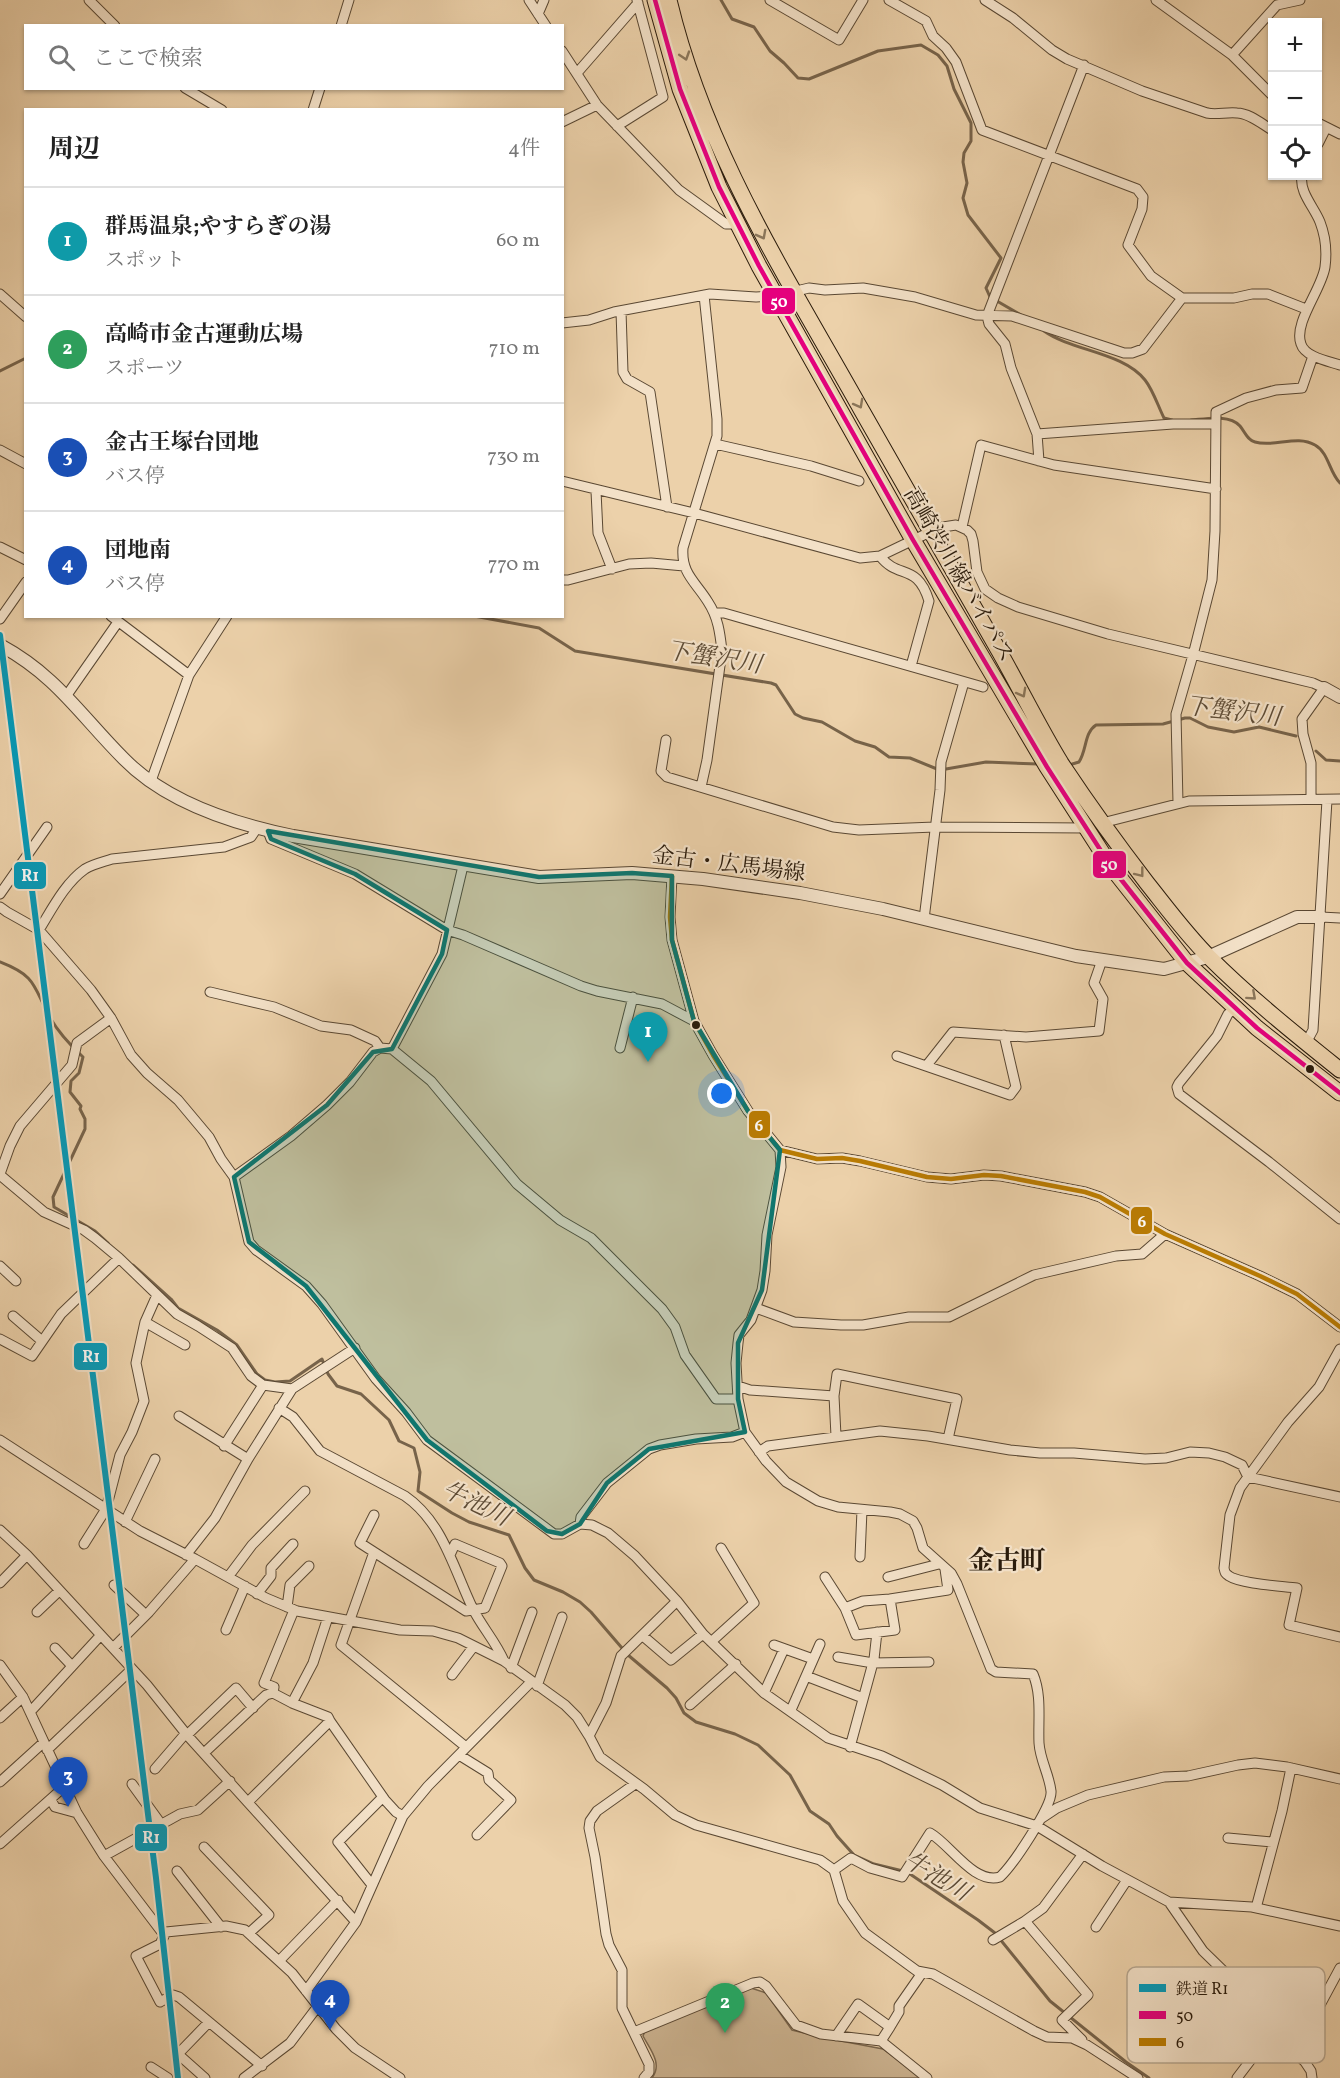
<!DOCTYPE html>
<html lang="ja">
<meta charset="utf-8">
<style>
:root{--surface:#fff;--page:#f2f2f2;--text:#222;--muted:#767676;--line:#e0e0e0;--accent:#ea580c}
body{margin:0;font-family:Vollkorn,"Noto Serif JP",serif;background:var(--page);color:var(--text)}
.controls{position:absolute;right:18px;top:18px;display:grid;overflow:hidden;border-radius:0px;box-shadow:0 2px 4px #0004}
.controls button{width:54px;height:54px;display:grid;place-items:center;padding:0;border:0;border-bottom:2px solid var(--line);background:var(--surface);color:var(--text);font:30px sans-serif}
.you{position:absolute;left:722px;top:1094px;width:21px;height:21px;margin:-15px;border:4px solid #fff;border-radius:50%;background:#1a73e8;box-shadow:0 0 0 9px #1a73e833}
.badge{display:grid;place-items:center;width:39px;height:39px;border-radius:50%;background:var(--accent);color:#fff;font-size:20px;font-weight:700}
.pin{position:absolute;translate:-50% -50px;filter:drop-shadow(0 2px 3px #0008)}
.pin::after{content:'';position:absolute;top:32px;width:21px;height:18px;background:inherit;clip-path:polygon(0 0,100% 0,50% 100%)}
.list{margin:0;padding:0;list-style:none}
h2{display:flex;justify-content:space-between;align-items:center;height:78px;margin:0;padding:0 24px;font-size:26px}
h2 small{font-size:20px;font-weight:400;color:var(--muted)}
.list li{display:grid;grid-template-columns:39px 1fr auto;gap:18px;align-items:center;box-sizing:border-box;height:108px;padding:0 24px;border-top:2px solid var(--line)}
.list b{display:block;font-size:22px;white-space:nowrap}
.list p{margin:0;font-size:20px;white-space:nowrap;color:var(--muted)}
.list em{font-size:20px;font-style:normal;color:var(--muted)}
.icon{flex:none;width:33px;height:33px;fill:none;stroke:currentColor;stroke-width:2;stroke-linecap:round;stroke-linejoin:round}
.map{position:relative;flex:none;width:1340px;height:2078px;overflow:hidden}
.search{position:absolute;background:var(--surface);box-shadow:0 2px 4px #0004;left:24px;top:24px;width:540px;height:66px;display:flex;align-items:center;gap:15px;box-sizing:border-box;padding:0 21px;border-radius:0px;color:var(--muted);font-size:22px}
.panel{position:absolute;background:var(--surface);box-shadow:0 2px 4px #0004;left:24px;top:108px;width:540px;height:510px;border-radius:0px}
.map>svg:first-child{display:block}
</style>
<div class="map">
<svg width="1340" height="2078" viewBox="0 0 1340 2078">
<rect width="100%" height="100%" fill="#ecd1aa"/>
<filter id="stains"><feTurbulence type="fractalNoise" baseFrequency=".00333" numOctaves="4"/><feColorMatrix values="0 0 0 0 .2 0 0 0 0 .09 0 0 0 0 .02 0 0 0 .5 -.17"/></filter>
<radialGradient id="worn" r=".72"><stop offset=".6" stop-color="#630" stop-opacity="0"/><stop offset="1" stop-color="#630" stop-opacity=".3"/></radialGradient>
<path fill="#cbb28f" stroke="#7a664d" stroke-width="1.5" d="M751,1988L766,1993L792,2030L820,2037L883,2049L922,2078H652C663,2064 650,2049 643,2036L645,2031Z"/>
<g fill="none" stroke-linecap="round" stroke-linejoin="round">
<path stroke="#77634a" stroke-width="3" d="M721,0L732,19L754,27L770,51L784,63L798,78L809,79L878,51L921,45L938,55L947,66L954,89L971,123V141L964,153L963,162L967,183L963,198L968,215L1001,258L986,288L990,297L1021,315
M1044,331C1072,351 1123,352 1145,380C1153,390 1158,406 1164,418L1172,420
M0,371L26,358
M1191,420C1205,419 1229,414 1240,426C1245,432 1247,440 1255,442C1274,448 1297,434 1315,445C1329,453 1329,472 1340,483
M474,616L539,628L575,651L771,683L776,685L795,714L803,718L822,722L855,741L875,747L889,757L910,758L937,769H946L986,762L1038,764
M1316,751L1326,760L1340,761
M1069,765L1079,762C1087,750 1084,733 1096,725L1163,724L1185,718H1190L1208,727L1234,732L1259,727L1296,736
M0,962C36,976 33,985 49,1016C58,1032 70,1045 83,1057L79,1073L71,1081L70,1092L81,1106L80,1109L85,1119V1129L53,1197L54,1207L95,1231L108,1243
M133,1265L171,1299L178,1308L217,1330L237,1345L257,1374L265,1380L275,1382L290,1381L322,1359L328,1374L337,1386L361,1394L389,1420L399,1441L414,1448L420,1472L418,1491L452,1513L469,1522L509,1535L525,1568L534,1580L563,1592L580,1602L591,1612L628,1655L667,1688L676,1698L684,1713L696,1722L735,1734L758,1745L790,1775L810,1811L829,1824L837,1836L854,1855L874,1864L907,1872L978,1920L995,1933L1050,2001L1126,2062L1149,2078"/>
<defs>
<path id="minor" d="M89,0L115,26
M529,0L546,26
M770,0L839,40L863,0
M889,0L926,21L933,36L946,48L956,62L982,130L1137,189L1143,197L1142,209L1128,245L1151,276L1182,298
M985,0L1013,18L1052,50L1067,59L1142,91L1207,113C1217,115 1226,112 1237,113C1249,113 1262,124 1272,130
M1156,0L1232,55L1272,95
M538,14L544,0
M341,26L349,0
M562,51L597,105L679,190L726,224H738
M1232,55L1277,5L1300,0
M577,73L638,3
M185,88L222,110
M313,110L320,88
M562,122L597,105
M1318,123L1340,134
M617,126L663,97L637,0
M1318,144L1326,128
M1302,176C1299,192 1314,207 1320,222C1325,235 1327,252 1325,267C1322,289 1293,323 1301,344C1305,357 1328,361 1340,365
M0,294L26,317
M621,311L623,372L627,379L650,392L667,507
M562,323L589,320L614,312L710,294L756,297L775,296L809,288L825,290L863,288L915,297L976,315L1012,316L1124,353H1132L1143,349L1182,298H1234L1252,294H1268L1306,309
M1037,434L1173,424H1216
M715,444L811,466L859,481
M0,450L26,464
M1039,461L1037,434L1011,368L1005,344L989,324L987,316L1084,65
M562,481L694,513L860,558L880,556L930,532L943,527L956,525L967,530L971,534L973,541L977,572L985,589L998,598L1018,607L1108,634L1313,683L1324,688L1302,719L1303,734L1311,763V799
M596,491L598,533L612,569
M962,527L981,445L1054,465L1216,489
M0,547L26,560
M880,556C898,580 917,562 929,601L911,666
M562,580H568L629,564L651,563L684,566
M714,613H724L983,687
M111,616L189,675
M0,619L26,582
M67,695L118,622
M666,740L661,771L667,777L833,827L859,830L935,827L1085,828
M151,781L189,675L227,616
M701,787L707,760L722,651C720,633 718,617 708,602C696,582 681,574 683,548L717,436V419L704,295
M1178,803L1176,714L1193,655L1212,580L1215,531L1216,412L1246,398L1276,390L1302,388L1313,356
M1102,823L1189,801L1340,799
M268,831L271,839L355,874L447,930L463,935L581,986L597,991L662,1004L694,1021
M672,876L670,917L672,940L694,1021L713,1055L748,1111L780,1150L817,1159L842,1158L860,1161L927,1177L951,1179L984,1175L1001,1176L1085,1192L1100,1197L1165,1234L1260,1276L1297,1294L1340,1327
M0,894L47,827
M0,907L7,912L39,930L91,990L111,1018L131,1055L147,1073L178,1100L209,1137L221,1159L234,1177L249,1242L256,1250L306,1286L322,1304L376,1379L406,1412L427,1440L554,1534H562L580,1524L592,1525L608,1533L635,1556L677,1601L703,1634L764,1693L828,1738L882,1756L905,1767L942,1785L980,1808L1037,1826L1102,1866L1169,1902L1252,1907L1340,1926
M1321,917L1340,918
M924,919L940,790L941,762L964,682
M39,930C52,909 65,883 85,869C93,864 103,862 112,859L224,847L251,837L257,828
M210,992L274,1007L321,1026L351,1030L375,1041L380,1048
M1236,1008L1228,1014L1217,1036L1179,1083L1177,1087L1179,1094L1269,1162L1340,1219
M1306,1043L1313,1030L1327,800
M620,1048L633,997
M392,1049L442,954L463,866
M897,1056L1010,1095L1016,1087L1004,1035
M927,1065L953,1032L1026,1037L1099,1031L1103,999L1094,983L1102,960
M780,1150L781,1167L767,1235L765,1271L762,1290L751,1320L739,1335L738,1343L736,1363L738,1399L745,1432L766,1461L786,1482L818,1501L838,1507L890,1512L900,1514L913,1521L917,1528L923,1548L951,1573L957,1584L991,1669L996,1672L1033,1674C1042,1695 1038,1720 1039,1743C1040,1760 1049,1774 1051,1791C1053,1806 1012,1866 1000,1877C974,1885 950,1844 930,1833L902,1877L870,1868L851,1858L834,1870
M0,1174L10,1146L20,1126L72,1065L77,1043L111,1018
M0,1175L44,1212L84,1230L95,1238L119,1258L177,1314L198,1326L232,1348L251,1376L263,1385L292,1389
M234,1177L291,1136L327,1105L350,1082L373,1052L380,1048L392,1049L431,1081L517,1184L560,1220L591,1238L662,1309L675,1327L685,1355L716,1399H738
M0,1266L16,1281
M756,1308L794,1322L841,1325H863L909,1317H949L1034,1275L1116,1256L1142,1254L1165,1234
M13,1316L42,1341
M145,1322L185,1345
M0,1339L32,1356L61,1314L119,1258
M1340,1349L1319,1387L1288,1422L1240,1488L1230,1515L1224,1568C1225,1573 1225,1573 1229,1576C1241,1584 1281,1586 1297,1588L1289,1625L1340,1637
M738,1386L750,1390L834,1396L837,1374L957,1399L948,1439
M834,1396L836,1436
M279,1408L293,1417L320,1451L405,1496C443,1522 454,1570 473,1609C482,1627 496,1642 504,1661
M179,1416L248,1459
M0,1440L140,1531L195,1559L266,1598L297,1611L400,1630L433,1631L458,1638L504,1661L565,1705L577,1717L589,1736L600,1757L644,1789L675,1815L696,1825L820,1860L834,1870L843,1901L865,1933L917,1971L933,1974L1034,2031L1047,2037L1072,2038L1087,2045L1138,2078
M224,1446L263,1385
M759,1452L768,1446L880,1431L928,1436L1010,1450L1040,1453H1074L1145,1459L1166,1458L1190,1452L1209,1453L1225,1457L1242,1465L1248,1477L1340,1497
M374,1515L360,1543L374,1552
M125,1522L155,1459
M580,1524L581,1517L607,1483L649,1449L660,1445L696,1439L732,1437L745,1432
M0,1530L27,1555L147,1685L187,1735L356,1922
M84,1544L106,1509L120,1455L132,1432L144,1401L136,1363L145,1322L157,1295
M186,1555L215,1518L248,1459L292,1389L355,1348
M450,1555L455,1544L500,1563L502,1566L485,1608L466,1611L374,1552L341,1645L466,1747
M860,1557L862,1510
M228,1577L252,1545L305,1491
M825,1577L845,1608L856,1635L895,1630L890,1599
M888,1577L939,1564
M0,1583L27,1555
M114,1585L146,1615
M257,1594L271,1576V1568L293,1544
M287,1607L290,1585L309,1566
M845,1608L863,1601L890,1599L948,1590L945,1569
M37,1612L59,1591
M328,1617L313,1663L292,1703L328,1717L330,1721
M226,1630L245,1586
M643,1636L671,1660L703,1634
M711,1642L754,1603L721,1548
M774,1645L813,1659
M55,1648L72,1666
M113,1648L149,1612L195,1559
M838,1657L873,1663L929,1662
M0,1665L23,1697L77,1813L104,1856L161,1931L166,1932L226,1926L245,1930L292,1973L336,2029L355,2048L400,2078
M511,1668L532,1612
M452,1675L474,1646
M806,1676L863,1698
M537,1686L562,1617
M273,1693L274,1687L264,1683L294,1610
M764,1693L784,1649
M690,1705L736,1664
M791,1710L820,1644
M30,1712L100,1636
M0,1718L23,1697
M187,1735L236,1688L253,1708
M589,1736L606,1703L621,1656L677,1601
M850,1747L874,1659L877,1632
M47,1750L132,1669
M204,1753L266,1695L273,1693L292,1703
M459,1755L488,1773L489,1780L511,1800L477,1835
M155,1769L186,1733
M0,1782L44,1742
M132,1784L161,1824
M635,1784L597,1811L590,1821L589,1828L595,1857L606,1934L609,1945L622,1970V2008L649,2064V2072L644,2078
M51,1800L55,1807L77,1813
M249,1801L330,1721L385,1800L396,1812L403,1816
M1042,1818L1057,1808L1088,1795L1164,1777L1188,1776L1238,1765L1255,1763L1287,1767L1340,1779
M1228,1838L1273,1842
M0,1844L64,1787
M204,1847L269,1915L249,1933
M104,1856L180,1814L198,1810L230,1781
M177,1871L221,1927
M372,1885L338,1842L383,1797
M1169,1902L1203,1951L1243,1990L1289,2047L1305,2062L1311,2071L1312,2078
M1256,1908L1282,1811L1291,1768
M1096,1927L1127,1880
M166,1932L160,1944L136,1956L160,2002L173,1995L179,1997L262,2066
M993,1940L1025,1921
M279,1961L338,1900
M306,1991L356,1922L403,1816L428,1786L531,1682
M890,2027L899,2012V2006L922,1973
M634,2032L753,1983L760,1982L766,1986L796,2025L821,2034L881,2041L927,2078
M836,2036L858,2004L890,2027L881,2041
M1082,2040L1062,2020L1088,1995L1025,1921L1043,1908L1083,1854
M1289,2047L1319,2007L1340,1968
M151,2067L168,2078
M205,2078L178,2054L209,2022
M244,2078L290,2043L318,2006
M1237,2078L1253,2057L1282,2037"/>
<path id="tertiary" d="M0,645C57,676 80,715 124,759C167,803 234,824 293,836L539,877L632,873L703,879L800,893L883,909L1076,956L1164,969L1208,957L1297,917H1321
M1324,688L1340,697"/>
<path id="primary" d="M655,0L680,89L719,187L759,266L913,540L1047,767L1112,868L1187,963L1257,1028L1340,1093
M669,0C705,152 787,277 862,411C907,491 954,571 999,651C1020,688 1039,727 1061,763C1088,804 1117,844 1147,883C1167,908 1186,934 1209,957C1249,997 1295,1034 1340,1070"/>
</defs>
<use href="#minor" stroke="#5a4833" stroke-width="11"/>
<use href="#tertiary" stroke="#5a4833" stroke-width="14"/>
<use href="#primary" stroke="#2a1b0b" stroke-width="17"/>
<use href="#minor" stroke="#f3e1c8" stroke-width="9"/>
<use href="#tertiary" stroke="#f3e1c8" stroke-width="12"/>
<use href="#primary" stroke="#ecd1aa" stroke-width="15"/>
<defs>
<path id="bus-1" d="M655,0L680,89L719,187L759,266L913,540L1047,767L1112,868L1187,963L1257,1028L1340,1093"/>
<path id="bus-2" d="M672,876L670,917L672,940L694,1021L713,1055L748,1111L780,1150L817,1159L842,1158L860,1161L927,1177L951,1179L984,1175L1001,1176L1085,1192L1100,1197L1165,1234L1260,1276L1297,1294L1340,1327"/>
</defs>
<use href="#bus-1" stroke="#f3e1c8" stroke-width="9"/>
<use href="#bus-2" stroke="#f3e1c8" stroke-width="9"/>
<use href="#bus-1" stroke="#e5007d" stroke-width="4.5"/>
<use href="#bus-2" stroke="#ba7c03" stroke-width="4.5"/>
<defs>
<path id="rail-1" d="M0,635L156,1878L178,2078"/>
</defs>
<use href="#rail-1" stroke="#f3e1c8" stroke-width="10"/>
<use href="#rail-1" stroke="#049bba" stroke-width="6"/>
</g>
<defs><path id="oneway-chevron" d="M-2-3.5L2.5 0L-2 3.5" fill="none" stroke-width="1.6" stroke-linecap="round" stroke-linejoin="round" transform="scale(1.5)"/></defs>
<g stroke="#8b765a">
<use href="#oneway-chevron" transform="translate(685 56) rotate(72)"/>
<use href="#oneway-chevron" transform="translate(762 235) rotate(62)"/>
<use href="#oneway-chevron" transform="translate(859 404) rotate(61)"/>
<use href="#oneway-chevron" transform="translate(1022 693) rotate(61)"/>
<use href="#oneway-chevron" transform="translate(1140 873) rotate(52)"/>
<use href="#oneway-chevron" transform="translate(1252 996) rotate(42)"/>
</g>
<path fill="#0f766e" fill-opacity="0.2" stroke="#0f766e" stroke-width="4.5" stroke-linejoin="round" d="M268,831L539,877L632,873L672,876V940L694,1021L748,1111L780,1150L762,1290L738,1343V1399L745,1432L649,1449L607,1483L580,1524L562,1534L547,1531L427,1440L306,1286L249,1242L234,1177L327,1105L373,1052L392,1049L442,954L447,930L355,874L271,839Z"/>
<g fill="#2a1b0b" stroke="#f3e1c8" stroke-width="2">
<circle cx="696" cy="1025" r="5"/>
<circle cx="1310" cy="1069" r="5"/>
</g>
<g text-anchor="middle" stroke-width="4.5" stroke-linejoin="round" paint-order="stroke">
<g font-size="22" fill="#2a1b0b" stroke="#f3e1c8">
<text transform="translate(960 574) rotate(60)" y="8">高崎渋川線バイパス</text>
<text transform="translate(729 863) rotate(7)" y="8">金古・広馬場線</text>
</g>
<g font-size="24" font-style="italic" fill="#5d4b35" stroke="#f3e1c8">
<text transform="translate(714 657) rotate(9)" y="8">下蟹沢川</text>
<text transform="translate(1233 711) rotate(7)" y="8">下蟹沢川</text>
<text transform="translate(476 1503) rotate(26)" y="8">牛池川</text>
<text transform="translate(937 1876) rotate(31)" y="8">牛池川</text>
</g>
<g font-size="26" font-weight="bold" fill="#2a1b0b" stroke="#f3e1c8">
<text x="1007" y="1569">金古町</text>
</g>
</g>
<rect x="1127" y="1967" width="198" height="96" rx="9" fill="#f3e1c8" stroke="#b7a68f" stroke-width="1.5"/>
<rect x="1139" y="1984" width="27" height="8" fill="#049bba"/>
<rect x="1139" y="2011" width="27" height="8" fill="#e5007d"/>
<rect x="1139" y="2038" width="27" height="8" fill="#ba7c03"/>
<g font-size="16" fill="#2a1b0b">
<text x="1176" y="1994">鉄道 R1</text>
<text x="1176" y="2021">50</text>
<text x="1176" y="2048">6</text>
</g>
<g stroke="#f3e1c8" stroke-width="2">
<rect x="761" y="287" width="35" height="28" rx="6" fill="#e5007d"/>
<rect x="1092" y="850" width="35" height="29" rx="6" fill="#e5007d"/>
<rect x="13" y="861" width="34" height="29" rx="6" fill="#049bba"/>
<rect x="748" y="1110" width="23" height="29" rx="6" fill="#ba7c03"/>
<rect x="1130" y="1206" width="23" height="29" rx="6" fill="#ba7c03"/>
<rect x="73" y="1342" width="35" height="29" rx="6" fill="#049bba"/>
<rect x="134" y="1823" width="34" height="29" rx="6" fill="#049bba"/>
</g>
<g font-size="16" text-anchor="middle" font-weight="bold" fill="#fff">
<text x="779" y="307">50</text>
<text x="1109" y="870">50</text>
<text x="30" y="881">R1</text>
<text x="759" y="1131">6</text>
<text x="1142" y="1227">6</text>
<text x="91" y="1362">R1</text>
<text x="151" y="1843">R1</text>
</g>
<rect width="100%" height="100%" filter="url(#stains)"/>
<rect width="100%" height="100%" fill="url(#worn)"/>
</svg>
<div class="controls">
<button>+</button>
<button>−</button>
<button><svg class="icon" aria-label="locate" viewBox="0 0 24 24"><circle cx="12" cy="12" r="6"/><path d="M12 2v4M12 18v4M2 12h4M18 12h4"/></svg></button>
</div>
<div class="you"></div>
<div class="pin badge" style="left:648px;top:1062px;background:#0f9aa8">1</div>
<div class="pin badge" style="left:725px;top:2033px;background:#2e9e5b">2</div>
<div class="pin badge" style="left:68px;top:1807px;background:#1a4fb4">3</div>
<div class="pin badge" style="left:330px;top:2030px;background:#1a4fb4">4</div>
<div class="search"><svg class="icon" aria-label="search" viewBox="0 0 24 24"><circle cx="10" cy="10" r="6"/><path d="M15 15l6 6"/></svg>ここで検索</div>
<section class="panel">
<h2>周辺<small>4件</small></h2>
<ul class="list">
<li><span class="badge" style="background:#0f9aa8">1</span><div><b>群馬温泉;やすらぎの湯</b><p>スポット</p></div><em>60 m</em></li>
<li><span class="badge" style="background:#2e9e5b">2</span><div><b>高崎市金古運動広場</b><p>スポーツ</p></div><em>710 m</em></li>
<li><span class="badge" style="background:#1a4fb4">3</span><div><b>金古王塚台団地</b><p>バス停</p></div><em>730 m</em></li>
<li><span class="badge" style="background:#1a4fb4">4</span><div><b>団地南</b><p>バス停</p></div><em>770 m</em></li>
</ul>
</section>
</div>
